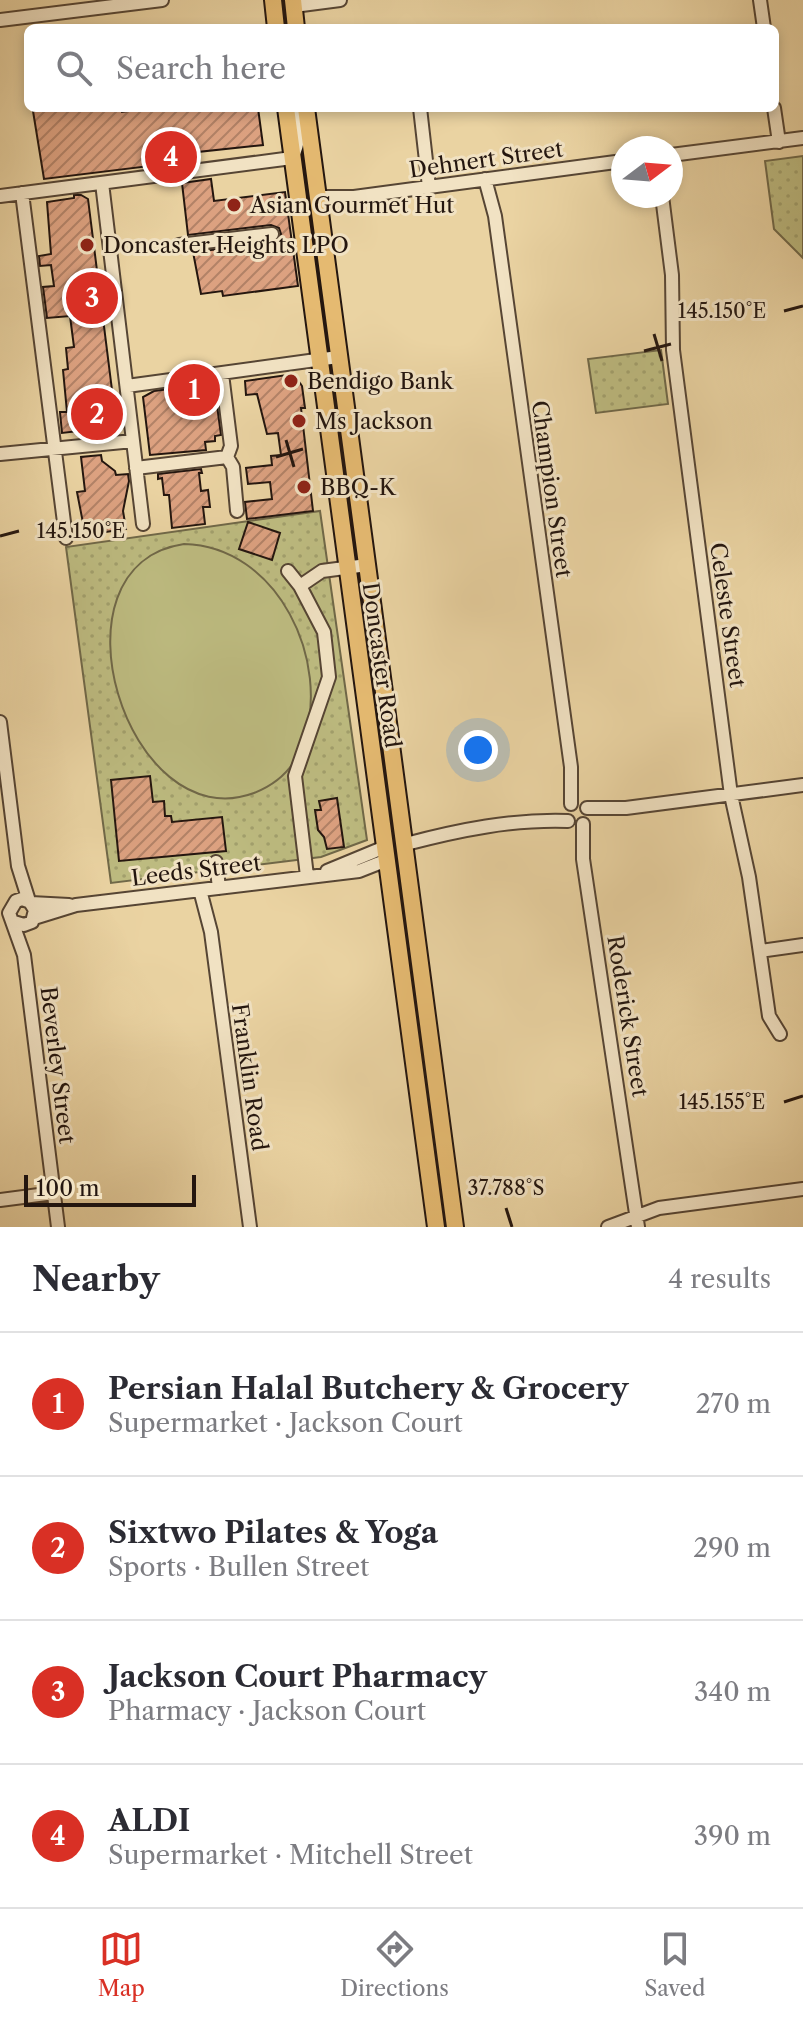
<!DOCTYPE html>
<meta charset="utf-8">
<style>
:root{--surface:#fff;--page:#f2f2f3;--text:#2b2b33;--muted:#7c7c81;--line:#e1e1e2;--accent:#d93025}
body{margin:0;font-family:"Libre Caslon Text",serif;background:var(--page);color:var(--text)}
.compass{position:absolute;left:611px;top:136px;width:72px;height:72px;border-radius:50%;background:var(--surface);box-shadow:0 4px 12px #0003;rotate:74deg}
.scale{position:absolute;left:24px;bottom:20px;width:172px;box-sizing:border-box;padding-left:8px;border:4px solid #24160f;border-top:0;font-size:22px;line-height:28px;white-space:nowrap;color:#24160f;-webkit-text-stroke:6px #f1e2c3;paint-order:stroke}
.you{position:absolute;left:478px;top:750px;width:28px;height:28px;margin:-20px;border:6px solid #fff;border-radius:50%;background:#1a73e8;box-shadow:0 0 0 12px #1a73e833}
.badge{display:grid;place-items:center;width:52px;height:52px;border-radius:50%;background:var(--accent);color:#fff;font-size:26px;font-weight:700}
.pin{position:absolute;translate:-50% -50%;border:4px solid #fff;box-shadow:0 2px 8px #0006}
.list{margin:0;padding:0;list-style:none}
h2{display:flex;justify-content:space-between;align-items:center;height:104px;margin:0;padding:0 32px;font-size:34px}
h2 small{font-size:26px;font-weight:400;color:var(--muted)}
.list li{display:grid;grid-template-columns:52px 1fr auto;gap:24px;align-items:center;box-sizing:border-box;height:144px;padding:0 32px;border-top:2px solid var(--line)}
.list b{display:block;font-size:30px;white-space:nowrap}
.list p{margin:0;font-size:26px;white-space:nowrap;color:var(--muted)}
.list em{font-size:26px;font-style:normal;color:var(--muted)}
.icon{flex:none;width:44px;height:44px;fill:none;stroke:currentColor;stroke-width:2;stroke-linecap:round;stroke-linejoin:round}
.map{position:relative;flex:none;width:803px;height:1227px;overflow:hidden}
.search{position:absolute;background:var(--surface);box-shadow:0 4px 12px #0003;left:24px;right:24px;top:24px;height:88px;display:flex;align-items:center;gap:20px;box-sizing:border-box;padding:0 28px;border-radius:12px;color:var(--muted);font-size:30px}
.sheet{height:680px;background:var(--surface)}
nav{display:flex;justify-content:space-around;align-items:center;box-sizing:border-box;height:112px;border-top:2px solid var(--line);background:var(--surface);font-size:22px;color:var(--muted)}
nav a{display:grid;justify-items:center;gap:4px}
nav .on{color:var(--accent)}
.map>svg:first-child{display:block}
</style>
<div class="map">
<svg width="803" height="1227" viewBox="0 0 803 1227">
<defs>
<pattern id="park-dots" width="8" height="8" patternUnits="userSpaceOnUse" patternTransform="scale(2)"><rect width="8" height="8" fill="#bdbb80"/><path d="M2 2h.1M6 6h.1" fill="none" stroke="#a2a06d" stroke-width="1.8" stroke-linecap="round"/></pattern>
<pattern id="building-hatch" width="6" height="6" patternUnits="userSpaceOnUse" patternTransform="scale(2)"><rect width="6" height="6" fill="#dca180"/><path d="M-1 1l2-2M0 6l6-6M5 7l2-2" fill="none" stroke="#b28267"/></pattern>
</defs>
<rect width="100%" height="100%" fill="#ead3a2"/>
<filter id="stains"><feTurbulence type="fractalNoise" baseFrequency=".0025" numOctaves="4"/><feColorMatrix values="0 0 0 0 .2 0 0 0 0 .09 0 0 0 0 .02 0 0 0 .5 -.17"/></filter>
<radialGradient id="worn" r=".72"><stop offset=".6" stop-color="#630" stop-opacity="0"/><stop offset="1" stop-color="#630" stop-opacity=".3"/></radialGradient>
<path fill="url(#park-dots)" stroke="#706848" stroke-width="2" d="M803,156V258L774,229L765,161Z
M661,350L668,404L596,413L588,359Z
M320,511L367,840L321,857L111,883L66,547Z"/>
<path fill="#bdbb80" stroke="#706848" stroke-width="2" d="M184,544C278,546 332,662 303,743C295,767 277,784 254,793C127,840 42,565 184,544Z"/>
<path fill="url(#building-hatch)" stroke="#24160f" stroke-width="2" d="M57,108H121L122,112L149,108H258L263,145L198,152L199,160L44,179L33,111Z
M211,179L214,201L285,192L298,286L223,296L222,291L201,294L193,252L273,243L278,241L281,234L279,228L271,225L188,235L182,183Z
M74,195H81L88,199L114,406H110L112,427L62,433L60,412H67L63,370L68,369L66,348L74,347L70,316L47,318L43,287L54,286L51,265L40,266L39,256L51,254L47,202L74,198Z
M294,374L302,386L305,408H301L313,511L247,519L245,502L272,499L270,482L248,484L246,468L272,465L271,456L281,455L278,433L267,434L257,394L246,395L245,381Z
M214,383L221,435L215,436V441L205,442L206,450L150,455L143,397L154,391Z
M101,455L102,461L115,471L116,475L128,474L129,481L123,511L126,529L98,533L96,522L83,523L77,492L85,491L81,457Z
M201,469L202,473H199L201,491L208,490L210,507H203L205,524L172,528L169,495H164L162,478L158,479V474Z
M248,522L280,533L272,560L239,549Z
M150,776L153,802L164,801L165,816H171L172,822L222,817L226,851L119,861L111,780Z
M337,798L344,847L327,849L324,837L318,830L315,810H321L319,801Z"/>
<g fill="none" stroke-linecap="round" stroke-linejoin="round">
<defs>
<path id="minor" d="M760,0L764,28
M294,6L340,0
M0,20L162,0
M420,108L429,187
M774,108L779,142
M671,155L803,138
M485,179L495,216L571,767V804
M102,183L143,524
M22,193L66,538
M0,196L292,158C301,140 299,127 297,108
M662,196L672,275L673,350L731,795L749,877L769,1016L780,1034
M318,197H354L623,161
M179,245L272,234
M127,386L338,357
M0,454L133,441
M227,457L233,467L237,511
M136,468L227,457L231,446L222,374
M288,571L300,586L324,632L329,677L295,776L307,876
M300,586L322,571L367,565
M0,722L18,866L29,901
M587,808H626L803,785
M583,824V859L638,1227
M406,844C459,830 513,819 568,821
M216,862L219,888
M327,871L385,847
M200,890L211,932L250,1227
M31,903L69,905
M34,918L76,905L359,871L387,860
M14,922L24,925L32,922L35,910L30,902L22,899L16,901L9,913L24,955L58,1227
M760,951L803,945
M0,1200L54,1193
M608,1227L659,1208L803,1189"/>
<path id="major" d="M273,0L276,28
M293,0L296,28
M286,108L436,1227
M306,108C355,481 407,854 455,1227"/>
</defs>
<use href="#minor" stroke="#564534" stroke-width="16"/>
<use href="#major" stroke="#24160f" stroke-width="20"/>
<use href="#minor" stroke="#f1e2c3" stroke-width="12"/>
<use href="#major" stroke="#e5ba71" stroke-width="16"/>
</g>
<path fill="none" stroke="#24160f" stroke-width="3" d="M784,311L803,306M654,334L662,361M644,351L671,344M286,440L294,467M276,457L303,449M0,536L19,531M784,1102L803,1096M506,1208L512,1227"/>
<g fill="#8f2418" stroke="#f1e2c3" stroke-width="3">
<circle cx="234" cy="205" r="8"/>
<circle cx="87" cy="245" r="8"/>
<circle cx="291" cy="381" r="8"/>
<circle cx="299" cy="421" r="8"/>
<circle cx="304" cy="487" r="8"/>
</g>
<g text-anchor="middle" stroke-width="6" stroke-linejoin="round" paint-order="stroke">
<g font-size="22" fill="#24160f" stroke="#f1e2c3">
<text transform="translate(486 159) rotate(-8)" y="8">Dehnert Street</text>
<text transform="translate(552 489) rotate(82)" y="8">Champion Street</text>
<text transform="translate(728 615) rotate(82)" y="8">Celeste Street</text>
<text transform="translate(382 665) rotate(82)" y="8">Doncaster Road</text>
<text transform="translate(196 870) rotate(-7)" y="8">Leeds Street</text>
<text transform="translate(628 1016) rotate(81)" y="8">Roderick Street</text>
<text transform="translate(58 1065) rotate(83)" y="8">Beverley Street</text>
<text transform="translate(250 1077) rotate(82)" y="8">Franklin Road</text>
</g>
<g font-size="22" fill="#24160f" stroke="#f1e2c3" text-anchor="start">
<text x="250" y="213">Asian Gourmet Hut</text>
<text x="103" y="253">Doncaster Heights LPO</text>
<text x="307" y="389">Bendigo Bank</text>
<text x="315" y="429">Ms Jackson</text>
<text x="320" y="495">BBQ-K</text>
</g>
</g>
<g font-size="20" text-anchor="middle" fill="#24160f" stroke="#f1e2c3" stroke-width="6" stroke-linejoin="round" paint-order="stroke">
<text x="722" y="318">145.150°E</text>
<text x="81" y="538">145.150°E</text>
<text x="722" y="1109">145.155°E</text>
<text x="506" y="1195">37.788°S</text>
</g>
<rect width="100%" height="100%" filter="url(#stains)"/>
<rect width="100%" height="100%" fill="url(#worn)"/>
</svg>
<svg class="compass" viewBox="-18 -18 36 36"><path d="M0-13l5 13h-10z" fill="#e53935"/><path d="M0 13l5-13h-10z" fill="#7c7c81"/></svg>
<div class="scale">100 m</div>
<div class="you"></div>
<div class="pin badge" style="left:194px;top:390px">1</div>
<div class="pin badge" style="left:97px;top:414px">2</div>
<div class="pin badge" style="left:92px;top:298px">3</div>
<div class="pin badge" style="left:171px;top:157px">4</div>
<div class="search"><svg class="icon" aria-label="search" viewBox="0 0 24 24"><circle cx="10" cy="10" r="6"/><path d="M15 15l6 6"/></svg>Search here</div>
</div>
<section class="sheet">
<h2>Nearby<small>4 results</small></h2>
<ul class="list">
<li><span class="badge">1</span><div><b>Persian Halal Butchery &amp; Grocery</b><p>Supermarket · Jackson Court</p></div><em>270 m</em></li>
<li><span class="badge">2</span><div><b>Sixtwo Pilates &amp; Yoga</b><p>Sports · Bullen Street</p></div><em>290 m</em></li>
<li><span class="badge">3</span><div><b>Jackson Court Pharmacy</b><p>Pharmacy · Jackson Court</p></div><em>340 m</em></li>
<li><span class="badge">4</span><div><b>ALDI</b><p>Supermarket · Mitchell Street</p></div><em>390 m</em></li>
</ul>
</section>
<nav>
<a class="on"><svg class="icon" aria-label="map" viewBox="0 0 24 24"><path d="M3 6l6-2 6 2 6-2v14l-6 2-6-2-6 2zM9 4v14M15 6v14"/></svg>Map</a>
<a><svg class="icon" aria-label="directions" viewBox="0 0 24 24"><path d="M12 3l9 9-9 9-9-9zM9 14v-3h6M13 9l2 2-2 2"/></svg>Directions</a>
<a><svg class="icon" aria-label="saved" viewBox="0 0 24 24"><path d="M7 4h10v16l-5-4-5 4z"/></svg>Saved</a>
</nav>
